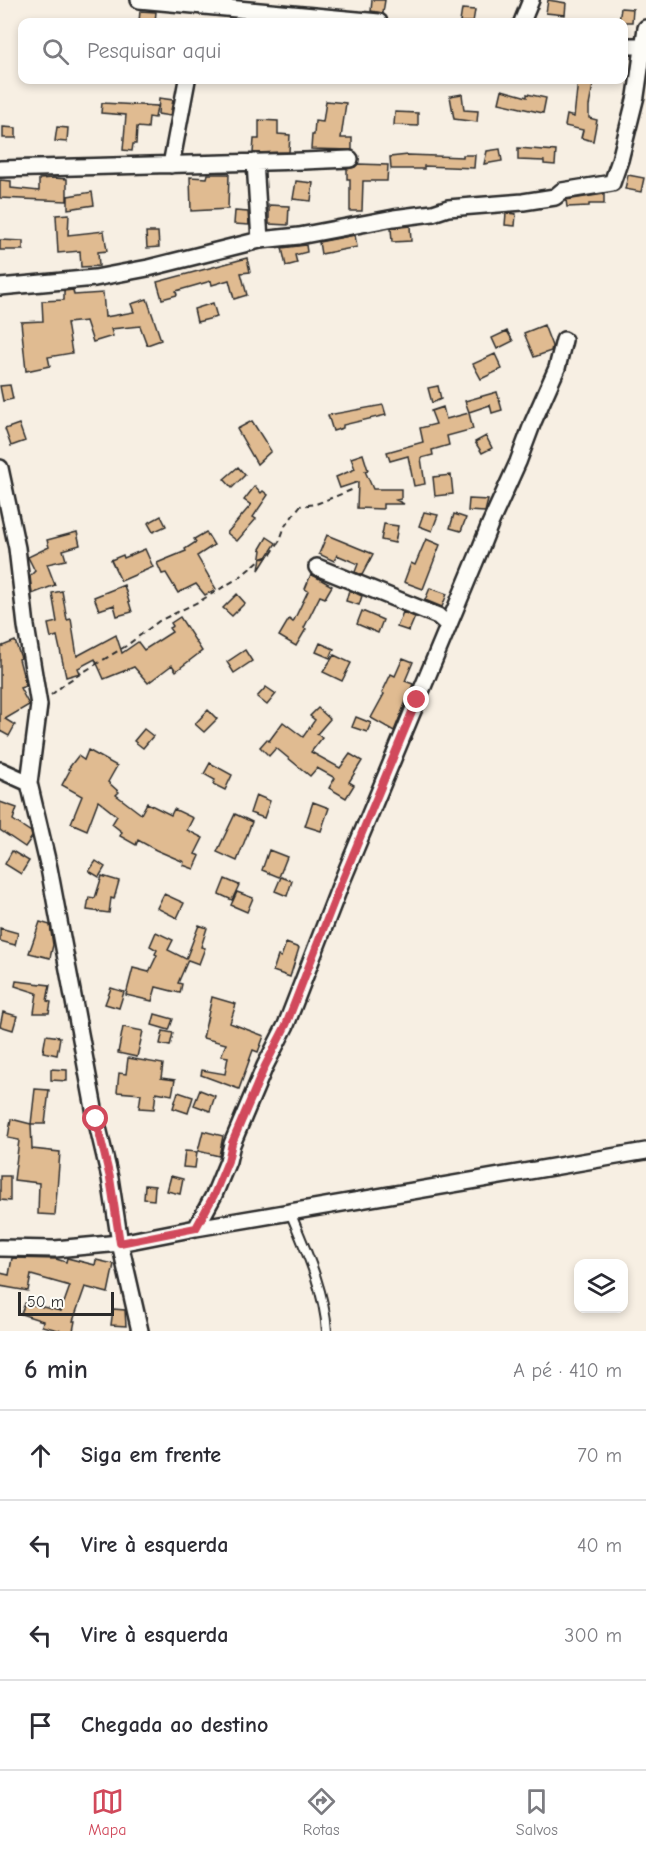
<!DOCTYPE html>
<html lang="pt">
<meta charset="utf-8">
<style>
:root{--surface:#fff;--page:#f7f7f7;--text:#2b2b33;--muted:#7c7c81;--line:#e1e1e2;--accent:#d1495b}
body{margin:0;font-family:"Comic Neue",sans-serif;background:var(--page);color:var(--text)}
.controls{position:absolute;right:18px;bottom:18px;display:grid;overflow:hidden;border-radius:12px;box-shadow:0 3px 9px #0003}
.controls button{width:54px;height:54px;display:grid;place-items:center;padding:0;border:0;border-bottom:2px solid var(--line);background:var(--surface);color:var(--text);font:30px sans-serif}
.scale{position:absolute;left:18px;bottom:15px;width:96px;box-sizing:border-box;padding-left:6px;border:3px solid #2b2b2b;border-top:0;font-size:16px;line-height:21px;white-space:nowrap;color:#2b2b2b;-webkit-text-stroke:4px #fdfcf7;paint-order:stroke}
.stop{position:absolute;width:18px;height:18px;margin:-14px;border:4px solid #d1495b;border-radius:50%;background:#fff}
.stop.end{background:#d1495b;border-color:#fff;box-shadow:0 2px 6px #0008}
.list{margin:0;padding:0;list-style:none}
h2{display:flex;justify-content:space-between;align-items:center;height:78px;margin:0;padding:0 24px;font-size:26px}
h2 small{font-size:20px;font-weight:400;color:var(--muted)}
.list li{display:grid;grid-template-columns:39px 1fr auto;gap:18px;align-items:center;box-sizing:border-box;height:90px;padding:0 24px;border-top:2px solid var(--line)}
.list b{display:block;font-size:22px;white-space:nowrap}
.list em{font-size:20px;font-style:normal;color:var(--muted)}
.icon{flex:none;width:33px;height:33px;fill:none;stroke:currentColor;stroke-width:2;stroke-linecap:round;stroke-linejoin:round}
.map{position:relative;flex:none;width:646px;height:1331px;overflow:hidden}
.search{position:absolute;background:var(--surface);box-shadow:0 3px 9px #0003;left:18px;right:18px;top:18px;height:66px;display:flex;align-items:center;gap:15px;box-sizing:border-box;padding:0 21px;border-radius:12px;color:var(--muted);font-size:22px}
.sheet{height:438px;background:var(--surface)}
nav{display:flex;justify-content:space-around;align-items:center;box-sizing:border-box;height:84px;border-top:2px solid var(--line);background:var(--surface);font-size:16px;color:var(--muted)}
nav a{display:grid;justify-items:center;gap:3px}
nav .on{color:var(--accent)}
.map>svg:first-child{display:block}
</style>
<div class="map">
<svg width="646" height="1331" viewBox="0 0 646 1331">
<rect width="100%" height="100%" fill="#f7efe3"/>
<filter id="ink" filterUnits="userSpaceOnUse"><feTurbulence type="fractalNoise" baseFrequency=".0167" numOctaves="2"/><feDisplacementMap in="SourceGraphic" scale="12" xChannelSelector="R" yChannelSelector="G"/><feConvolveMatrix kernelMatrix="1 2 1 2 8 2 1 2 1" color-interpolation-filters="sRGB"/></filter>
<g filter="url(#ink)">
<path fill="#e0bb91" stroke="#2b2b2b" stroke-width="1.5" d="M372,0H385L383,13L371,11Z
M548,0L566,3L565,15L546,13Z
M621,8L633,9L632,22H619Z
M462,9L475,10L473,22H460Z
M140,11L156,12L155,22H139Z
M578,80H594L589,106V118L597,120L593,141L581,138L583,130L565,126L567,115L574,117Z
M502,90L527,97V94L546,98L543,113L499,103Z
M462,94L464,110L478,111L477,122L454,119L450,96Z
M159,98L173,100L170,116L158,114Z
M326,101L346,103L341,138H352V150L311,149L312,135H314L315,121L323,122Z
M102,103L157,106L155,118L149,117L148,128L137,127L136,144H133L132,151L123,150L126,115L101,113Z
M395,112L418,113V126L394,125Z
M259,120L278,121V134L290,135L289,152L253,153L254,139H259Z
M3,127L16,128V138H3Z
M57,127L68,128L67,142L55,141Z
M518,148L556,151L555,165L544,164V161L518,160Z
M500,149L502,161L484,164L487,151Z
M408,155L463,157V155H475L474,168L424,166V169H391L390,157Z
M358,164L388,165L387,181H363L362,211H350V179H347V169L355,167Z
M208,174H229L228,209L191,211L190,177L207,178Z
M628,175L644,178L641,192L625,189Z
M54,178L67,179V201L0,198V180L11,181V188L39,191V179Z
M296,181L313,183L311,201L293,199Z
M92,192L94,205L68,209V196Z
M604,194V204H589V206L567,207L566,200Z
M269,205L289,206L288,225L269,224Z
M235,211L248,212L249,225L234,224Z
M506,213L516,214L515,226L505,225Z
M69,214L68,235L104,231L107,251L98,252L99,266L81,267L80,251L58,253L56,215Z
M410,226L411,241L392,242L391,228Z
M146,232H158L159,247L147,248Z
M355,235L357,247L321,254L319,242Z
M0,240L23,241V250H0Z
M306,245L307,252L295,255L297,263L286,266L282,248Z
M247,258L250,272L241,273L247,295L234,299L229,280L212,285L211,281L176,291L177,295L162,299L157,282Z
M73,290L74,295L103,293L105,317L134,312L131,304L147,299L161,340L147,345L140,326L111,329L113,336L93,342L86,321L67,323L72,353L48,357L50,366L26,371L21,322L43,321L42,301L64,300V291Z
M213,303L217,317L197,322L194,309Z
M544,325L552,346L551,351L534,357L524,333Z
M507,331L513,341L497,349L492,338Z
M495,354L502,369L481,379L473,364Z
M10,385L13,399L3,401L0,386Z
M438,386L441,399L432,403L428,388Z
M497,392L502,410L492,413L490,405L469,412L465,401Z
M383,405L386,415L343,425V428L333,431L328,415Z
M443,407L446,419L469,413L473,429L447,436L449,445L432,450L433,455L421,458L425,484L414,486L408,456L390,461L387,452L423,442L420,428L436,424L431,411Z
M252,421L271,451L257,464L237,429Z
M19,424L25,441L11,446L5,429Z
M486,436L492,448L482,453L475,442Z
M363,454L368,470L365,471L373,489H401V499L396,500L404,504H383V509L357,508L358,482L340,488L336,477L355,469L351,458Z
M238,467L245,475L232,488L224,479Z
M451,475L453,494L435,496L433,477Z
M255,486L261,493L263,491L268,495L253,517L256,519L237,541L227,533L251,505L244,500Z
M469,499L488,500L485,512L468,511Z
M424,512L438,515L432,531L419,526Z
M454,514L466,518L461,531L450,528Z
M161,516L166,526L153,532L148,523Z
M384,524L398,526L395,543L381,540Z
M77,532L80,545L63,550L66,560L47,564L55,585L32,594L30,576L35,571L28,557L49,547L47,540Z
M206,532L214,545L197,556L216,589L205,595L196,584L178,593L166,573L162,574L157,563L186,551L185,549L196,542L194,539Z
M327,535L373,554L362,575L355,572L358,564L337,555L334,561L319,554Z
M267,537L276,543L259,570L262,550L260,549Z
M426,539L440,545L423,589L404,582L411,563L415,565Z
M145,549L153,567L121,581L111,560L123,555L124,558Z
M311,574L332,586L325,598L320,596L304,628L306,629L296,646L279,636L289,619L293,622L308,591L305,589Z
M124,585L132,612L117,616L114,605L99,610L94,597Z
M430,588L447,594L442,607L425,600Z
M349,590L362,596L359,605L346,601Z
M62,591L67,620L71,619L77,656L116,635L122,653L138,642L144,650L172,632L169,628L173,626L171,623L180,617L202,651L176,671L172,665L148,683L134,667L104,679L95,659L78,668L80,673L66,677L57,636L51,638L48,624L57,622L52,593Z
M237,594L245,603L232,616L223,608Z
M362,611L383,620L378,633L357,624Z
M403,612L415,617L409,631L397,627Z
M15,641L21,658L19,659L26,686L20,688L29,705L5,719L15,725L9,736L0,731V647Z
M320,643L334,649L330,658L316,652Z
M245,650L252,661L234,673L227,662Z
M334,655L351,663L342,681L323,672Z
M403,658L413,662L405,681L413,684L394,731L371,718L384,694L382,693L391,674L395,676Z
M266,687L276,694L267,705L257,697Z
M318,708L330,719L317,734L322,738L311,752L340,768L350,754L362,761L349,782L354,785L346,798L329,788L335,778L317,768L310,776L276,748L269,756L260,747L267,739L269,741L283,722L303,737L315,720L310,716Z
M208,710L217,719L204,732L195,724Z
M356,717L371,723L367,732L352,727Z
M144,729L153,736L143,748L134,741Z
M88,750L117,766L108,782L119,792L116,795L141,814L147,803L171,815L174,809L193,818L187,830L203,838L195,854L200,856L194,869L183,865L184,862L156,850L138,840L136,845L120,836L122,832L112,824L117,816L98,801L87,830L71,823L82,796L62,785L70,770L68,769L78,756L84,760Z
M210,763L232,775L225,790L213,784L215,780L204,774Z
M256,795L270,801L264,818L250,813Z
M0,802L17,808L13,820L31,832L32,837L25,847L0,830Z
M313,802L329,808L321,831L305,826Z
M235,814L252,822L237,861L217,852Z
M269,850L287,857L279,877L262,870Z
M12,851L29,861L21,874L5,864Z
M96,861L105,867L99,877L89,871Z
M102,876L119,881L114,899L111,898L109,913L87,910L89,897L95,898Z
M281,877L292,881L287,896L275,891Z
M225,879L239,885L232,900L219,894Z
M237,892L253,898L247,912L231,905Z
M164,894L184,903L177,918L157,908Z
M40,922L50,925L53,945L50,958L29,953Z
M199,925L207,928L201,947L205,948L199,964L188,960L178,983L182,984L180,993L156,987L152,1001L126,995L133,968L149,972L157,955L155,954L157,950L150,946L156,932L173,940L168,950L186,959Z
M0,928L18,933L15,945L0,941Z
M286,943L299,948L290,977L273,971L278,956L281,957Z
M16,981L50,985L47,1001L51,1002L49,1013H34L37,993L15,986Z
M111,988L124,992L119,1008L105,1004Z
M212,997L236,1004L230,1023L264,1036L258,1052L253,1050L239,1089L201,1075L202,1070L225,1074L228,1057L221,1056L226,1044L203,1038Z
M3,1012L17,1016L13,1030L0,1026Z
M155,1014L173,1019L169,1030L152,1025Z
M123,1027L143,1031L137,1057L118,1053Z
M163,1031L173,1033L170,1046L160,1044Z
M46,1035L60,1037L57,1055L43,1052Z
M128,1058L163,1064L161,1078L175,1080L172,1095L156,1092L154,1109L139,1108L141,1094L117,1092L119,1073L126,1074Z
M51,1069L67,1070V1081L51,1080Z
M35,1089L49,1090L45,1124H31L32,1149L60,1152L55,1215L38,1214L39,1183L14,1180L19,1140L8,1138L11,1119L31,1124Z
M200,1090L215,1096L210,1111L194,1105Z
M178,1092L193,1097L188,1113L173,1108Z
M203,1131L223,1136L219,1156L198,1151Z
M185,1151L197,1152L195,1168L183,1167Z
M0,1176H10V1201L0,1200Z
M171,1176L183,1179L180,1194L167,1191Z
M145,1185L155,1186L154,1200L144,1199Z
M12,1258L56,1259L66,1262L67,1258L95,1265L96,1260L114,1264L108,1293L85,1287L73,1321H75L73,1331H62L42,1326L43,1321L21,1314L25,1303L61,1311L70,1286L31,1275L28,1291L0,1286V1273L9,1275Z
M113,1309L125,1310L126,1326L111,1325Z"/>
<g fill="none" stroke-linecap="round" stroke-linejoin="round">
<defs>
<path id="service" d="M290,1212C306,1251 324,1289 327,1331"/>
<path id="minor" d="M139,0L379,22
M522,22L531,0
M624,46H642
M255,162L260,240
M171,165L187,80
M0,169L304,161L350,159
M0,287L95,278L148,268L260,240L299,236L394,218L433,213L448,208L523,202L555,197L562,191L612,183L620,160L636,96L646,28
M0,468L17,548L26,626L39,705L29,783L49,868L96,1119L110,1178L120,1243L140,1331
M317,567L438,616L448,625
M0,770L29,783
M196,1228L214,1195L228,1161L232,1144L265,1066L286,1025L340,886L477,557L490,524L518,462L533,422L557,368L564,340
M0,1248L55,1249L120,1243L196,1228L646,1151"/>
</defs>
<use href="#service" stroke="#2b2b2b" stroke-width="12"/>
<use href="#minor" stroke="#2b2b2b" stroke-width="20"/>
<path stroke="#2b2b2b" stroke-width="2" stroke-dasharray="6 4.5" stroke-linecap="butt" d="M51,695L67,682L126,646L159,621L200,601L240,577L261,559L270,556L280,540L285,526L300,506L316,504L354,489"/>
<use href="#service" stroke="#fdfcf7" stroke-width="8"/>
<use href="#minor" stroke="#fdfcf7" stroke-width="15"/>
</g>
</g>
<g fill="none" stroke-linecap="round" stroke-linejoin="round" filter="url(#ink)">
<path stroke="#d1495b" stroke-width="8" d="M96,1119L110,1178L120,1243L196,1228L214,1195L228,1161L232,1143L265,1066L286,1025L340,886L417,700"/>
</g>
</svg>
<div class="controls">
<button><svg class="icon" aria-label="layers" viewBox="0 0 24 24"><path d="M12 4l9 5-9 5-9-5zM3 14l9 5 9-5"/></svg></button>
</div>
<div class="scale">50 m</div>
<div class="stop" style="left:96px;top:1119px"></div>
<div class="stop end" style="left:417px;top:700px"></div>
<div class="search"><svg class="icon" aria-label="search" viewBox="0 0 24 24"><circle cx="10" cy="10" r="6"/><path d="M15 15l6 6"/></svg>Pesquisar aqui</div>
</div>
<section class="sheet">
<h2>6 min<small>A pé · 410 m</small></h2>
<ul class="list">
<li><svg class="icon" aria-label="ahead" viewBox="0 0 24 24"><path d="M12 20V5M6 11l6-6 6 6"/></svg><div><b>Siga em frente</b></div><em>70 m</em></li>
<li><svg class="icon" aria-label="left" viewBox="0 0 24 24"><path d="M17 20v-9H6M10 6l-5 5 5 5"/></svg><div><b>Vire à esquerda</b></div><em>40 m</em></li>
<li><svg class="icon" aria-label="left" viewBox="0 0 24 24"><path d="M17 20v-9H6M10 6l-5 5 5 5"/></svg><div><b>Vire à esquerda</b></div><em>300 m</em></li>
<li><svg class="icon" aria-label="arrive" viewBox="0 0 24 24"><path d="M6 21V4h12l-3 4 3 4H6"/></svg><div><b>Chegada ao destino</b></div></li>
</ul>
</section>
<nav>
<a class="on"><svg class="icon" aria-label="map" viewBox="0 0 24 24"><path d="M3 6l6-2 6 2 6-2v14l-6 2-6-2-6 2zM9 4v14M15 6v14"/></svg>Mapa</a>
<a><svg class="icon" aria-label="directions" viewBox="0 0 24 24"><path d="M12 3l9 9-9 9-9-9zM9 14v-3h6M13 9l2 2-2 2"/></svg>Rotas</a>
<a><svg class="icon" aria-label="saved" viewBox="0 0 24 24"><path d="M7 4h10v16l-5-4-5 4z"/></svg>Salvos</a>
</nav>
